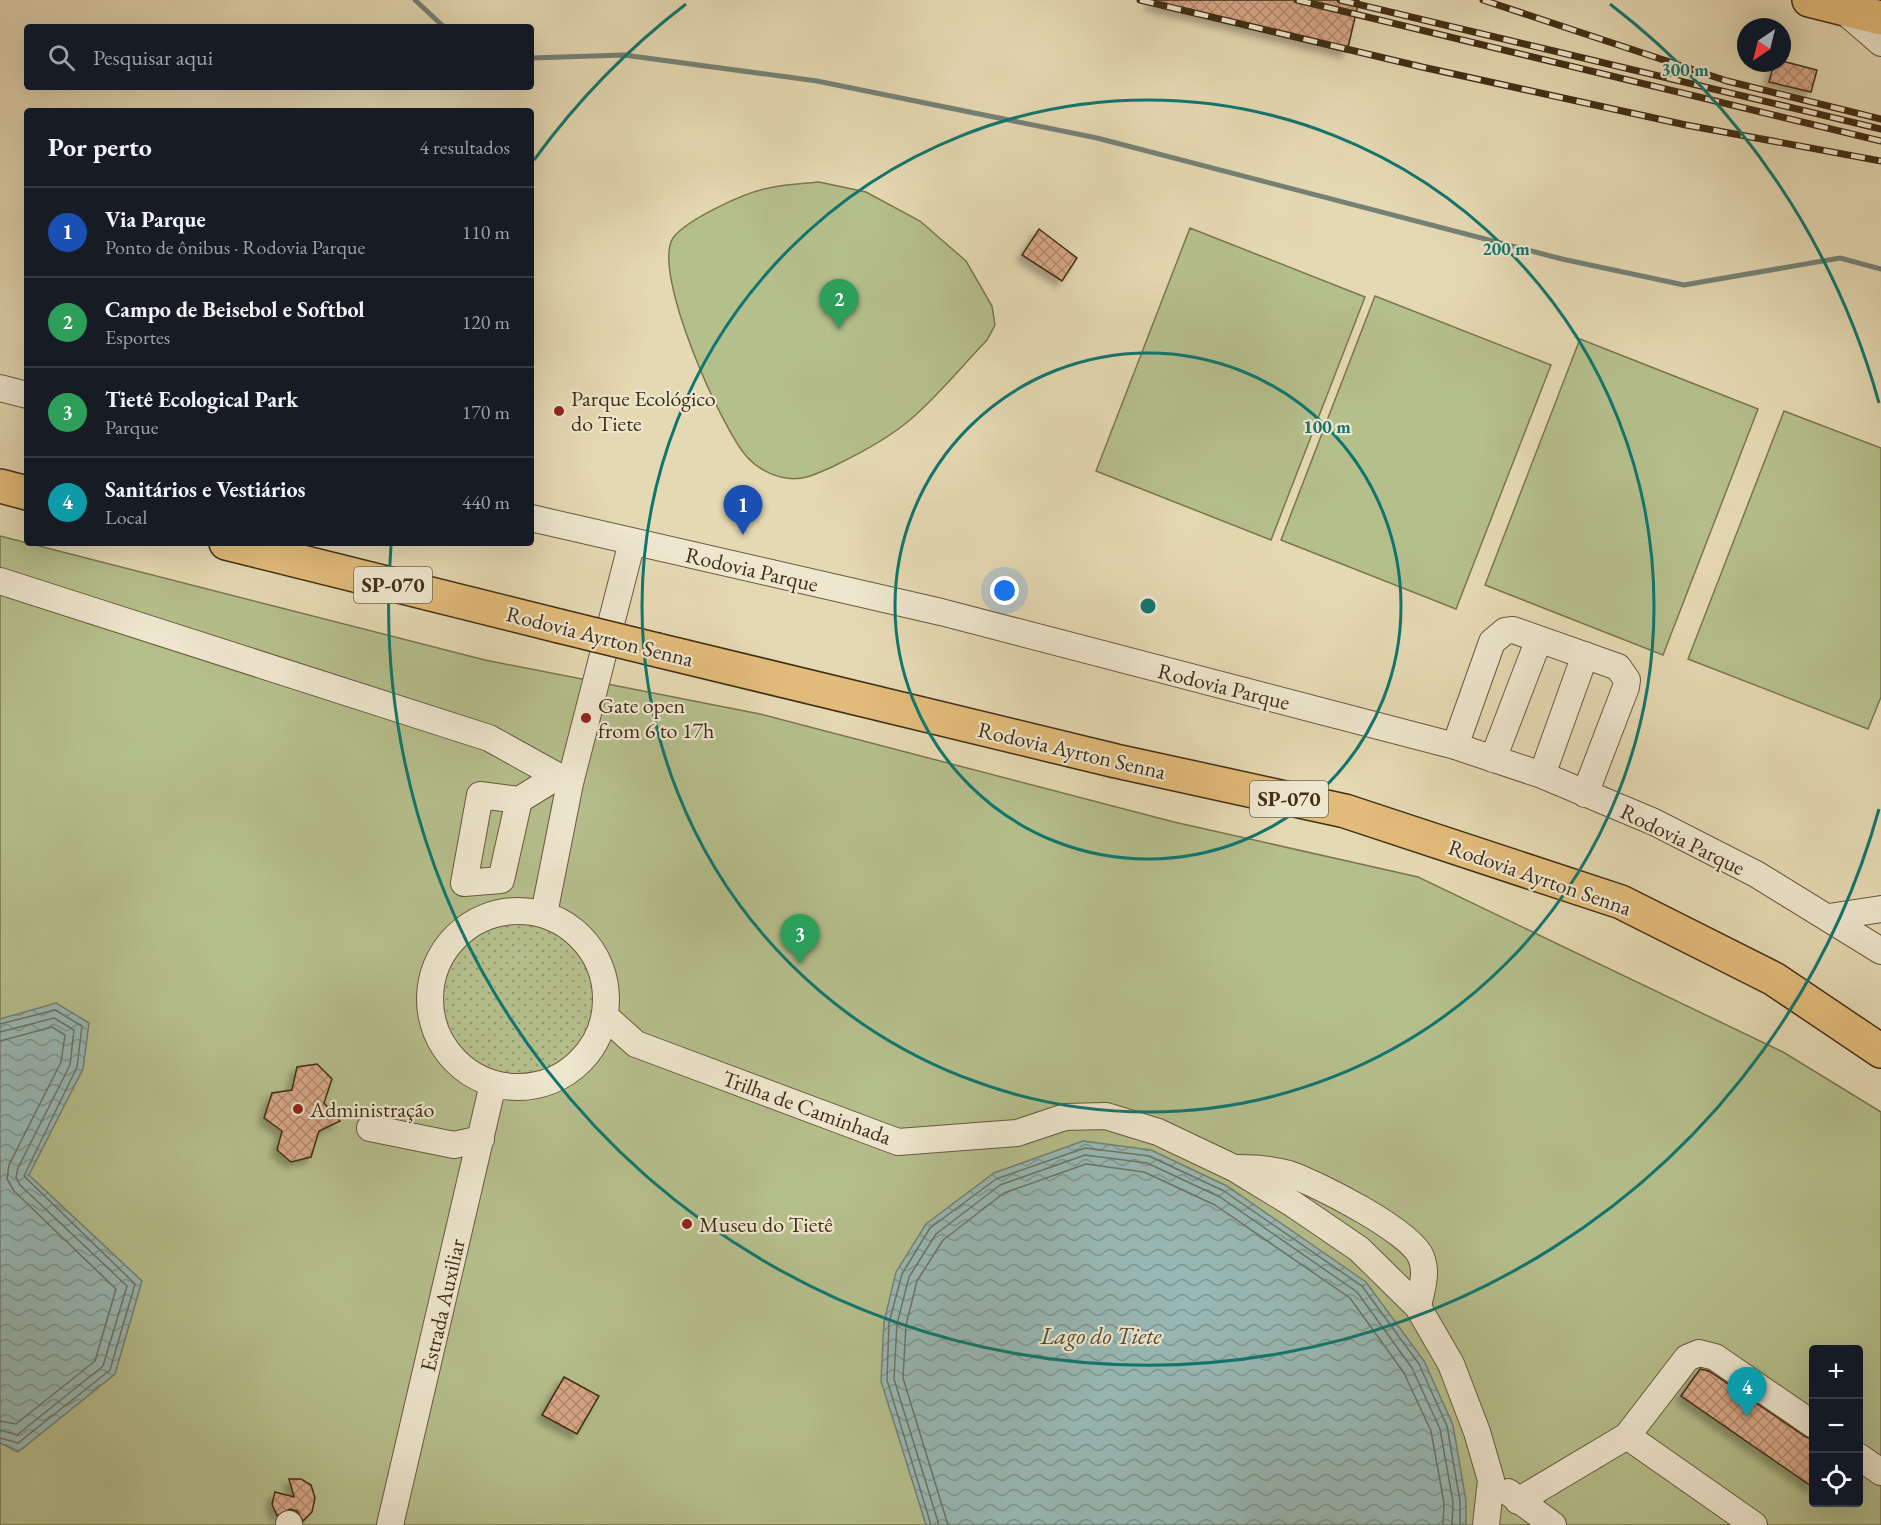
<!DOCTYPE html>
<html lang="pt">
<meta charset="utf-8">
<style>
:root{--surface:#171b24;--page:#20242c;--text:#f1f3f6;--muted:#9ea1a6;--line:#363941;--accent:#c59692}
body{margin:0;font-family:"EB Garamond",serif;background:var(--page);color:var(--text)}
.controls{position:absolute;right:18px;bottom:18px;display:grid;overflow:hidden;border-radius:6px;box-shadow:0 6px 24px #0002}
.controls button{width:54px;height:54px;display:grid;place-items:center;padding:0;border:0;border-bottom:2px solid var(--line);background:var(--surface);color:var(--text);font:30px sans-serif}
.compass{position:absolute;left:1737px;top:18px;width:54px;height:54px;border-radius:50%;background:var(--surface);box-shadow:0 6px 24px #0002;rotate:215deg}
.you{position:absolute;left:1005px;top:591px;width:21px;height:21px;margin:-15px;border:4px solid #fff;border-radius:50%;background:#1a73e8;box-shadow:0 0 0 9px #1a73e833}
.badge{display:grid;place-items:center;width:39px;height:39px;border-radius:50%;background:var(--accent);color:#fff;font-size:20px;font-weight:700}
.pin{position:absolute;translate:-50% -50px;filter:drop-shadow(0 2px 3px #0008)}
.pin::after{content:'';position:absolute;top:32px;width:21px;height:18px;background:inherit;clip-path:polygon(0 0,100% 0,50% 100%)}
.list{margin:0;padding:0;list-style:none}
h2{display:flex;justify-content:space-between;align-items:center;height:78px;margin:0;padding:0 24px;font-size:26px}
h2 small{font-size:20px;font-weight:400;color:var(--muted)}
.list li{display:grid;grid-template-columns:39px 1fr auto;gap:18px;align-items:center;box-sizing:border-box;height:90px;padding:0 24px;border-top:2px solid var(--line)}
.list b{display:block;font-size:22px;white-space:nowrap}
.list p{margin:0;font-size:20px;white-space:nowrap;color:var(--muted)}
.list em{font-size:20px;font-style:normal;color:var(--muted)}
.icon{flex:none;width:33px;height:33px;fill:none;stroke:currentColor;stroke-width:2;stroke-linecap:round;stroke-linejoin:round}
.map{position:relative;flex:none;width:1881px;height:1525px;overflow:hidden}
.search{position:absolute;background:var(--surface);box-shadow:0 6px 24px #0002;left:24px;top:24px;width:510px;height:66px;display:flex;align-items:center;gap:15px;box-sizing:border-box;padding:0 21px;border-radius:6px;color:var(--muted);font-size:22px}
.panel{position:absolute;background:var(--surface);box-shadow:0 6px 24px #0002;left:24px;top:108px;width:510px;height:438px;border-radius:6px}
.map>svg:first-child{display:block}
</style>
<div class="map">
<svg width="1881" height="1525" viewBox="0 0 1881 1525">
<defs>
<pattern id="garden-dots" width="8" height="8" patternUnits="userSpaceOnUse" patternTransform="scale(1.5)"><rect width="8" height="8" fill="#b5bf8c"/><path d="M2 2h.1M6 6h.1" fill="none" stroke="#959c71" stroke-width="1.8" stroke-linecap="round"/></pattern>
<pattern id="water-waves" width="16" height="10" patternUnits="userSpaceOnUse" patternTransform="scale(1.5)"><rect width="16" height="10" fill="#98b9b5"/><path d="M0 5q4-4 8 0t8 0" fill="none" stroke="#7e9792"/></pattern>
<pattern id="building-cross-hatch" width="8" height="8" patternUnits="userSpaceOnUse" patternTransform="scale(1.5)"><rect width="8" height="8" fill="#d7a787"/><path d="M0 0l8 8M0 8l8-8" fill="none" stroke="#b0886d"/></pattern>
<filter id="shadow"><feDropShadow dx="-5.5" dy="5.5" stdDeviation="3" flood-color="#0004"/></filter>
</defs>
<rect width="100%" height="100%" fill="#e5d9b3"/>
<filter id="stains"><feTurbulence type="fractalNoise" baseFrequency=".00333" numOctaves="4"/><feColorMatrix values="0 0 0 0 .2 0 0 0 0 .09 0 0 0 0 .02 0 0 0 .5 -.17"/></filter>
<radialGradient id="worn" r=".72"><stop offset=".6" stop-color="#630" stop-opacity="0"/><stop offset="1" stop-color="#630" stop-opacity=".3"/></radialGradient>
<path fill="#b5bf8c" stroke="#7b7650" stroke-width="1.5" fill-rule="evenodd" d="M819,182L866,192L920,221L966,261L992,306L995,325L987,340C962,366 939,395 911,419C889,438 861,453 834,466C818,473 804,481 786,478C772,476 757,468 747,457C721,428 651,271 673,238C687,219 746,192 769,188C785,184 802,184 819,182Z
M1190,228L1365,297L1271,540L1096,471Z
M1375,296L1551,365L1456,609L1281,540Z
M1580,339L1758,409L1663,655L1485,585Z
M1784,411L1881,448V697L1868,729L1688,659Z
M0,536L485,660L760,714L1174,822L1418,877L1783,1052L1881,1112V1525H0ZM1814,1350H1858V1502H1814Z"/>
<path fill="url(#garden-dots)" stroke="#7b7650" stroke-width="1.5" d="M442 999a77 77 0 1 1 154 0a77 77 0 1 1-154 0Z"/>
<path fill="url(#water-waves)" stroke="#758175" stroke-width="1.5" d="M56,1003L89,1023L83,1069L29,1175L142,1281L115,1374L18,1452L0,1443V1019Z
M1083,1141L1151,1150L1227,1186L1366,1282L1424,1361L1453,1425L1466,1501V1525H926L881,1381L884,1322L896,1272L926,1224L994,1173Z"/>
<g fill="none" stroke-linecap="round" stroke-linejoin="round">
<path stroke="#6c7465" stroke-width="1.5" d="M0,1024L55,1010L82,1026L77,1067L24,1176L135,1284L110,1370L18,1443L0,1438
M0,1032L54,1018L74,1030L70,1065L18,1168L16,1177L20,1185L127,1286L103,1366L17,1435L0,1430
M0,1041L52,1027L65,1035L61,1062L9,1165L7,1179L14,1191L116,1289L95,1361L16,1424L0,1421
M931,1525L887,1380L889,1323L902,1274L930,1228L996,1179L1085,1148L1149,1156L1224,1191L1362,1286L1419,1364L1447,1426L1460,1501V1525
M939,1525L894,1379L897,1324L909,1277L936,1234L1000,1185L1085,1155L1147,1163L1220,1197L1357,1292L1412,1368L1440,1429L1453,1502L1452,1525
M948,1525L903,1378L906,1325L917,1281L943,1240L1004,1193L1086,1164L1144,1172L1215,1205L1350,1298L1404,1373L1431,1431L1444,1503L1443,1525"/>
<path stroke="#758175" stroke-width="5" d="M415,0L444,27
M531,58L624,55L817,81L1097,138L1562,259L1684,285L1840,258L1881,269"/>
</g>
<path fill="url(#building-cross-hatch)" stroke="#412e15" stroke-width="1.5" filter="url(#shadow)" d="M1151,0H1359L1347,52L1151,5Z
M1782,61L1817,70L1811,92L1769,82L1774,63Z
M1039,229L1077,258L1062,281L1022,255Z
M317,1064L332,1079L324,1103L340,1121L319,1131L311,1157L291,1162L277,1150L282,1131L264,1118L272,1093L292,1090L297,1067Z
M1700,1369L1709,1371L1806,1437L1814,1440V1488L1681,1396Z
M564,1377L599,1396L577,1434L542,1415Z
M289,1479H301L311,1485L315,1498L312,1512L303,1521L297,1511L290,1509L277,1516L272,1504L275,1492L294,1497Z"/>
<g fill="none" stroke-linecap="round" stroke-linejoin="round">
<defs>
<path id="minor" d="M1843,10L1881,43
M0,388L27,395
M531,518L941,612L1455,746L1542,775L1654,822L1756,874L1881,951
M0,581L489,738L570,783
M1455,746L1492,642L1505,631L1513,630L1618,667L1627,680L1626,687L1585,794
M1493,759L1539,639
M1542,775L1585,655
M519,800L501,880L464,883L480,795L519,800L558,776
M430 999a88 88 0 1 1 176 0a88 88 0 1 1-176 0Z
M544,914L570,783L632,542
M1829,917L1881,909
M607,1018L636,1044L898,1142L1017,1133L1065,1117L1106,1116L1158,1132L1234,1168L1293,1204L1359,1249L1418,1307L1451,1364L1477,1432L1491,1480L1486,1525
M370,1128L454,1145L481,1139
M1238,1168C1256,1168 1272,1169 1289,1174C1316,1183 1411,1231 1421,1257C1428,1274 1421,1290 1418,1307
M1627,1436L1754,1525
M1858,1456L1881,1472
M1508,1492L1553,1525
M1518,1501L1627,1436L1687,1358L1699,1353L1715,1357L1814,1425
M289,1524V1525
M390,1525L493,1084"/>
<path id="major" d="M1809,0L1881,18"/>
<path id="highway" d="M0,486L27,493
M226,543L559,626
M657,650L1116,761L1345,811L1621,902L1774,979L1881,1051"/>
</defs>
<use href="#minor" stroke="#6a593c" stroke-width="28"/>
<use href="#major" stroke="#412e15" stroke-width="36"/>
<use href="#highway" stroke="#412e15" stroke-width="36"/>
<use href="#minor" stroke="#eee6ce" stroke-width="26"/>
<use href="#major" stroke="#e2bc7a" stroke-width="33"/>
<use href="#highway" stroke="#e2bc7a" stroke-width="33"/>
<defs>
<path id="rail" d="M1140,0L1422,67L1686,125L1881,161
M1297,0L1881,141
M1340,0L1881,129
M1483,0L1727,81L1881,119"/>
</defs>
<use href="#rail" stroke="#412e15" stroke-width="7"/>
<use href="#rail" stroke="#eee6ce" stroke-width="4.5" stroke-dasharray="14" stroke-linecap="butt"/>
<defs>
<path id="highway-bridge" d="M559,626L657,650"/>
</defs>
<use href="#highway-bridge" stroke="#412e15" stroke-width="36" stroke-linecap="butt"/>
<use href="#highway-bridge" stroke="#e2bc7a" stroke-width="33"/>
</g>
<g fill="none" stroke="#0f766e" stroke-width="3">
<circle cx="1148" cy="606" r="253"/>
<circle cx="1148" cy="606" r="506"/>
<path d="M1879 809A759 759 0 0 1 391 546M534 160A759 759 0 0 1 686 4M1610 4A759 759 0 0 1 1879 403"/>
</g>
<g fill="#8f2418" stroke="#eee6ce" stroke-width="2">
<circle cx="559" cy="411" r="6"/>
<circle cx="586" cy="718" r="6"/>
<circle cx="298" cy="1109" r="6"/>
<circle cx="687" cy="1224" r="6"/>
</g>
<g text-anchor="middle" stroke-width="4.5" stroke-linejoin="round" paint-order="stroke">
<g fill="#eee6ce" stroke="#75654c" stroke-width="1.5">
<rect x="354" y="567" width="78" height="36" rx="4.5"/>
<rect x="1250" y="781" width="78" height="36" rx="4.5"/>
</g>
<g font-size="21" font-weight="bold" fill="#412e15">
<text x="393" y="592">SP-070</text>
<text x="1289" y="806">SP-070</text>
</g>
<g font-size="22" fill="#412e15" stroke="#eee6ce" text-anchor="start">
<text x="571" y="406">Parque Ecológico<tspan x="571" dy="25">do Tiete</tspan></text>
<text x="598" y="713">Gate open<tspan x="598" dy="25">from 6 to 17h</tspan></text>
<text x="310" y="1117">Administração</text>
<text x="699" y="1232">Museu do Tietê</text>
</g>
<g font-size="22" fill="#412e15" stroke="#eee6ce">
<text transform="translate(752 569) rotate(13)" y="8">Rodovia Parque</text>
<text transform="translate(600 636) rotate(14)" y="8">Rodovia Ayrton Senna</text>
<text transform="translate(1224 686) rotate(14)" y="8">Rodovia Parque</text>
<text transform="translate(1072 750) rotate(13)" y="8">Rodovia Ayrton Senna</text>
<text transform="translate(1683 839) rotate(26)" y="8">Rodovia Parque</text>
<text transform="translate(1540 877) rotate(19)" y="8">Rodovia Ayrton Senna</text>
<text transform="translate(807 1107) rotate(20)" y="8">Trilha de Caminhada</text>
<text transform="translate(442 1305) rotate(-77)" y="8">Estrada Auxiliar</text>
</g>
<g font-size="24" font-style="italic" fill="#524a35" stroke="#eee6ce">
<text x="1101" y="1344">Lago do Tiete</text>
</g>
</g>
<circle cx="1148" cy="606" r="9" fill="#0f766e" stroke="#eee6ce" stroke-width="3"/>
<g font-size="18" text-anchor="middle" font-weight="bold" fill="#0f766e" stroke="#eee6ce" stroke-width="4.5" stroke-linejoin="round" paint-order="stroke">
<text x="1685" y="76">300 m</text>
<text x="1506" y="255">200 m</text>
<text x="1327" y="433">100 m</text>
</g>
<rect width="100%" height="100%" filter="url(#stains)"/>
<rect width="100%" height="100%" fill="url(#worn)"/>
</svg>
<div class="controls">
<button>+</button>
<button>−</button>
<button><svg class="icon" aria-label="locate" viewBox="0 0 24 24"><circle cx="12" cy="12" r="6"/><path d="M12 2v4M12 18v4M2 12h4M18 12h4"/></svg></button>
</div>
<svg class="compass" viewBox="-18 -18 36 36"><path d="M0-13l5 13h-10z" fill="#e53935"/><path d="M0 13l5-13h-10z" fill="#9ea1a6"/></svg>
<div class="you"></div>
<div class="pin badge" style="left:743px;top:535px;background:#1a4fb4">1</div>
<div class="pin badge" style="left:839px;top:329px;background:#2e9e5b">2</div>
<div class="pin badge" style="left:800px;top:964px;background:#2e9e5b">3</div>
<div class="pin badge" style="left:1747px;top:1417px;background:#0f9aa8">4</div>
<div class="search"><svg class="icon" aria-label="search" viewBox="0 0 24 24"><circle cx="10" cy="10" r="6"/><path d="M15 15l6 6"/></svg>Pesquisar aqui</div>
<section class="panel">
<h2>Por perto<small>4 resultados</small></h2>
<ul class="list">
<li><span class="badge" style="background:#1a4fb4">1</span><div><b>Via Parque</b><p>Ponto de ônibus · Rodovia Parque</p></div><em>110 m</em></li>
<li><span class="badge" style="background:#2e9e5b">2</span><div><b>Campo de Beisebol e Softbol</b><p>Esportes</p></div><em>120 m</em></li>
<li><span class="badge" style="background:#2e9e5b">3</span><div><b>Tietê Ecological Park</b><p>Parque</p></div><em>170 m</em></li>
<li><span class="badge" style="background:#0f9aa8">4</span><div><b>Sanitários e Vestiários</b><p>Local</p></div><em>440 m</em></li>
</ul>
</section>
</div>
